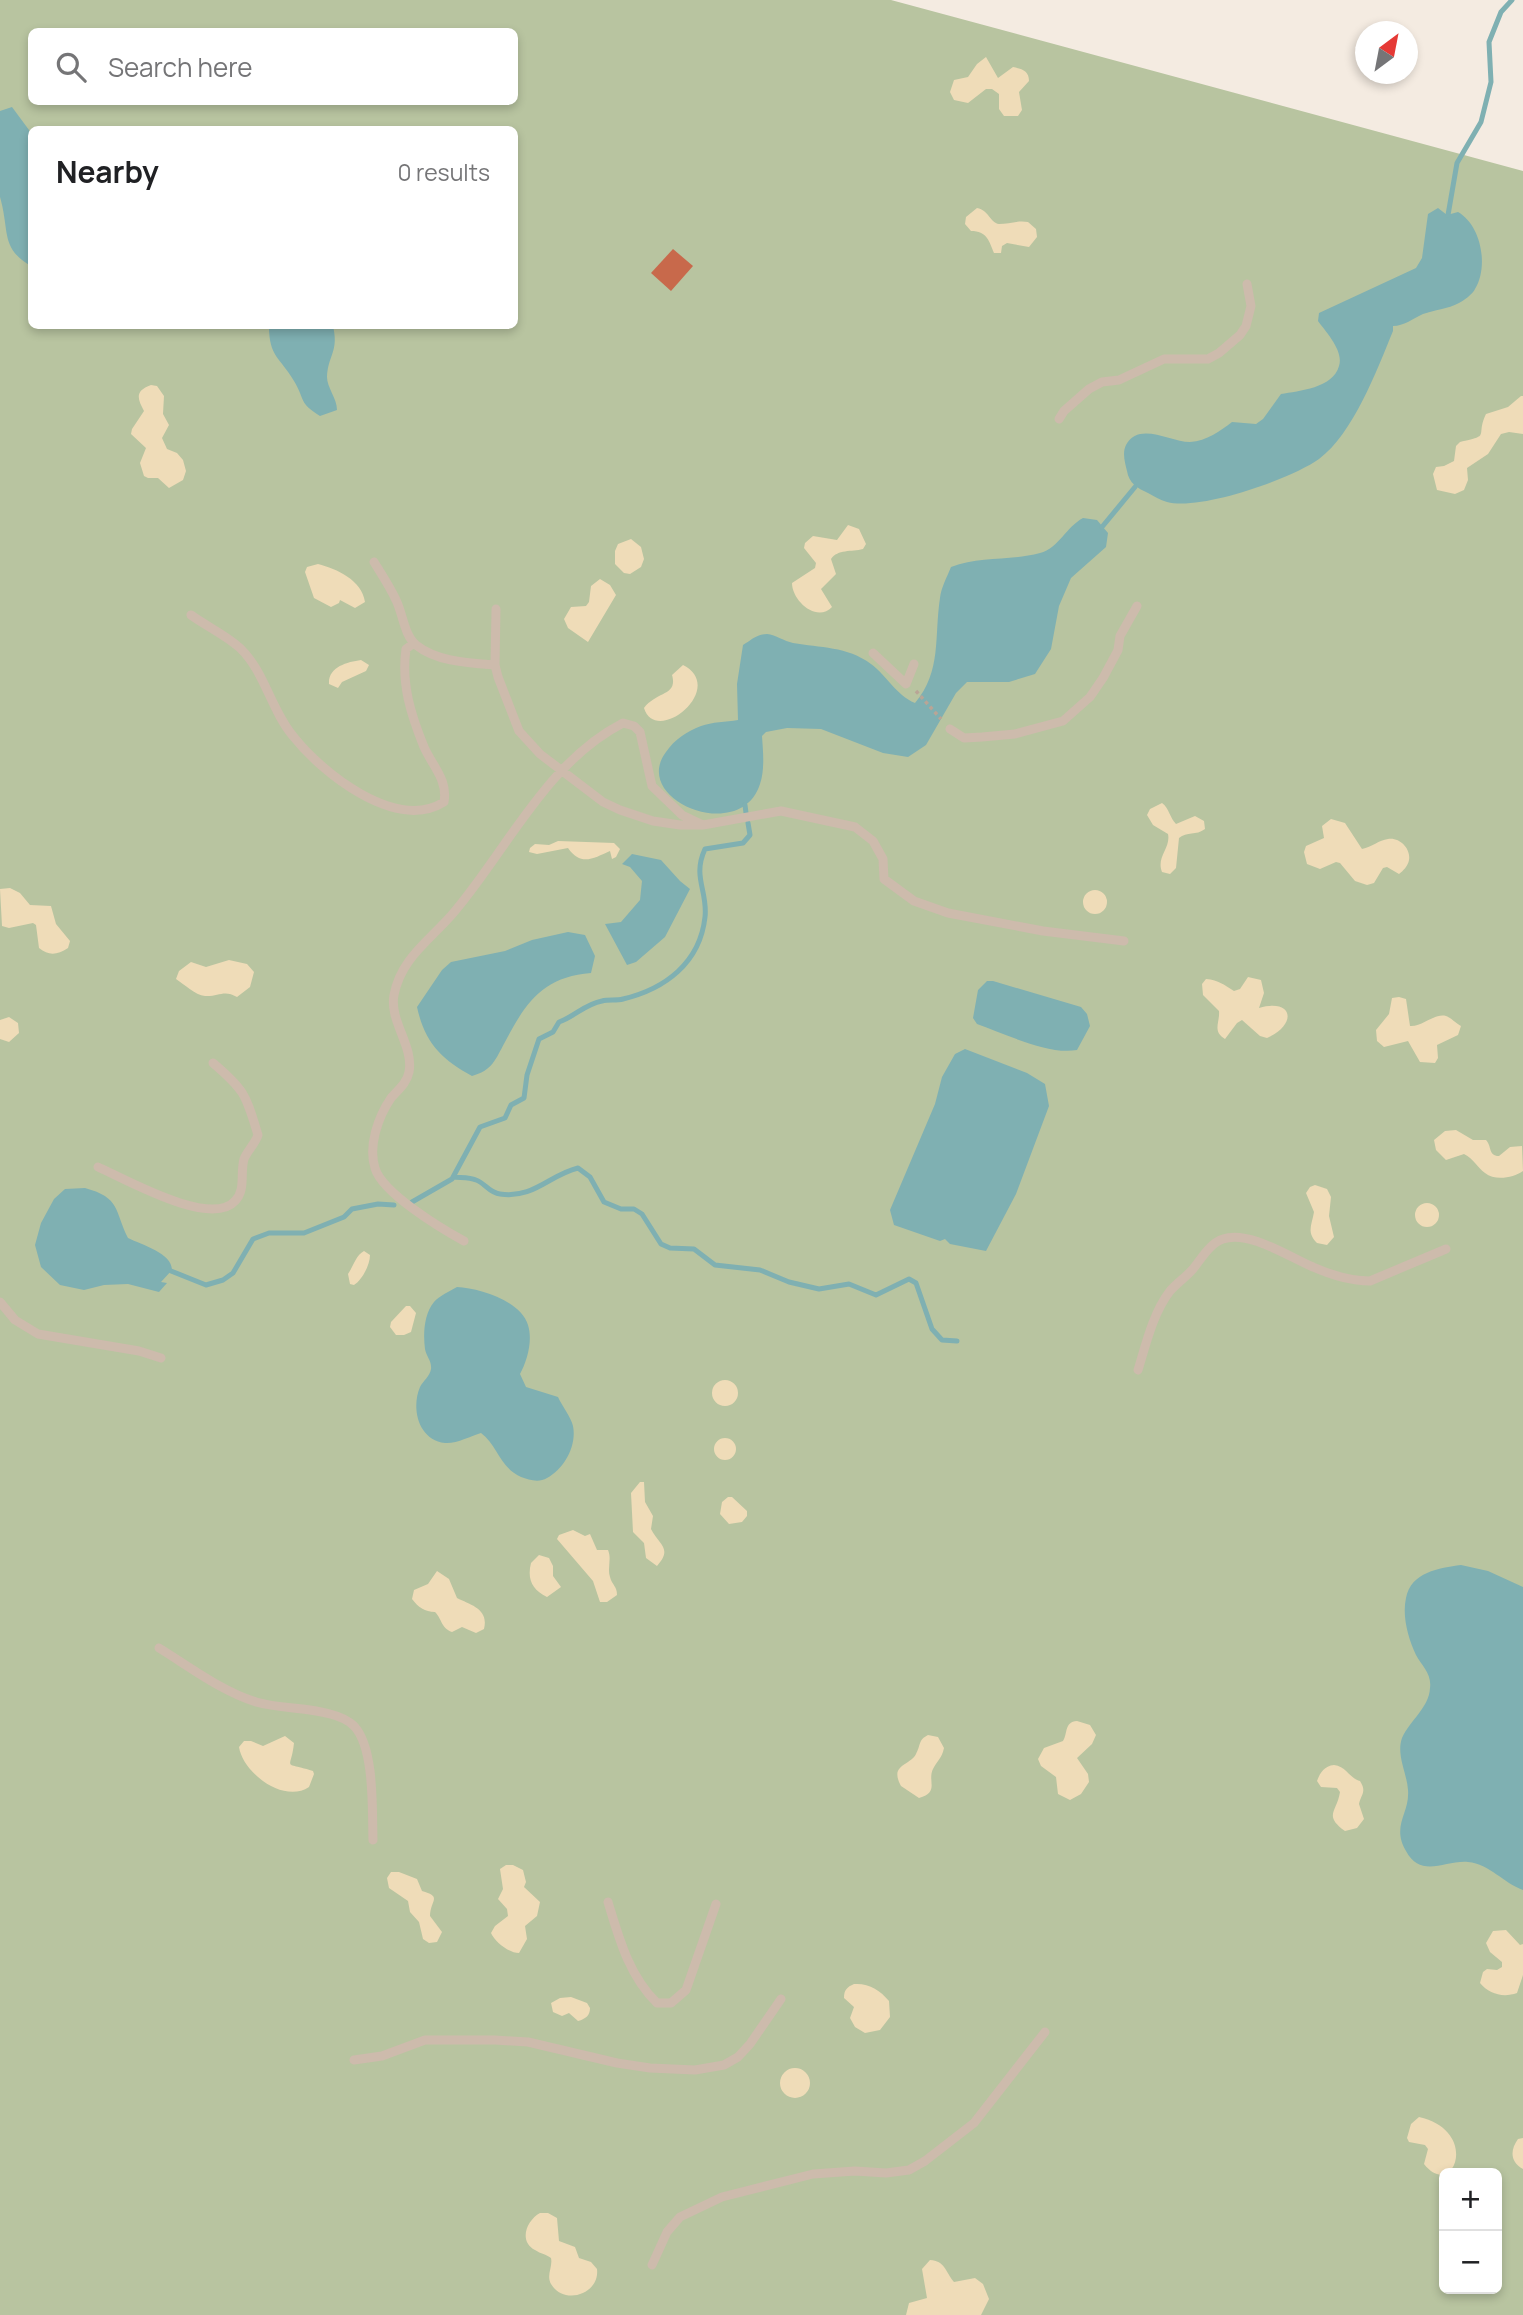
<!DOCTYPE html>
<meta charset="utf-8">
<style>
:root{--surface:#fff;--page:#f2f2f2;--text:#202124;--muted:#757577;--line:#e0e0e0}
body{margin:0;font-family:Manrope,sans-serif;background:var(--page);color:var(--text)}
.controls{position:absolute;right:21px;bottom:21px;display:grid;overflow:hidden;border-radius:10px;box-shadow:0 4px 10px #0003}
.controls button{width:63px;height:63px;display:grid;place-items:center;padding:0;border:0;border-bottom:2px solid var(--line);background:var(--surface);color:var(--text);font:35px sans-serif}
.compass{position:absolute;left:1355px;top:21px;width:63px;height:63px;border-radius:50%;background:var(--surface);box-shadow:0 4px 10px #0003;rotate:32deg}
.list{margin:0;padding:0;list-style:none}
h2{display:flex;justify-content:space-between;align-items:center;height:91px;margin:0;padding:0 28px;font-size:30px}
h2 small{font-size:23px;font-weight:400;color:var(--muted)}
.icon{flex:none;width:38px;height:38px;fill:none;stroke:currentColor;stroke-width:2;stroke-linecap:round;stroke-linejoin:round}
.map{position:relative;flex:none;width:1523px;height:2315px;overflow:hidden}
.search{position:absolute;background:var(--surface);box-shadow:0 4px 10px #0003;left:28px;top:28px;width:490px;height:77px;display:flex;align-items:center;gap:18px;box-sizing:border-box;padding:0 24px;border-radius:10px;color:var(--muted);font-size:26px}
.panel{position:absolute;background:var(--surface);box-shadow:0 4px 10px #0003;left:28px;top:126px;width:490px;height:203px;border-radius:10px}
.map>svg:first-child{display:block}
</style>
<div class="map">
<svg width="1523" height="2315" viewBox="0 0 1523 2315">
<rect width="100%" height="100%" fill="#f4ebe1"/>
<path fill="#b8c4a0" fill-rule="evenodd" d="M0,0H891L1523,171V2315H0ZM32,32H514V102H32ZM32,130H514V326H32ZM1444,2173H1497V2289H1444Z"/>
<path fill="#efdcb8" d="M986,57L998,78L1013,67C1023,69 1029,71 1029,81L1019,92L1022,110L1018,116H1004L999,109V94L992,89H986L968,103L954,100L950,92L954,80L968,77L977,64Z
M977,208C989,210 990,223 999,224C1009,224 1018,220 1028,222L1036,229L1037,237L1029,247L1007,243L1002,246L1001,253H994C989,241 987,231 971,231L965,224L966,217Z
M151,385L157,386L164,396L163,414L169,425L162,438L167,449L177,453L183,460L186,471L183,480L169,488L158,478H148L144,476L140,463L146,448L131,434L132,429L144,411C137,398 135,391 151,385Z
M1521,396H1523V434L1509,432L1501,434L1488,454L1467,468L1468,480L1464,490L1455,494L1437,490L1433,474L1436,467L1444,466L1454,461L1456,446L1460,442C1492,435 1475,437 1486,414L1508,407Z
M848,525L859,529L866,544L863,549C851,552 838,549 831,559L836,574L821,589L832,607C817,623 792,601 792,583L815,568L816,563L804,548L805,543L813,536L837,540Z
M631,539L641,547L644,559L641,567L630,574L624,573L615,564V551L618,544Z
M318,564C337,569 362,580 365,602L355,608L340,600L339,603L331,607L314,598L305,572L307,567Z
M600,579L610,585L616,595L588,642L568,628L564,619L571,607L586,606L589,602L591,586Z
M361,660L369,665L366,671L342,682L338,688L329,684C328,667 347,662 361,660Z
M683,665C728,688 656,747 644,708C657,691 678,696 672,675Z
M1162,803C1169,808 1170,818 1176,824L1195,816L1204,821L1205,829C1196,836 1187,831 1179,838L1176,868L1170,874L1162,872C1156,857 1171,848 1168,834L1153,825L1147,815L1150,809Z
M1331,819L1345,823L1362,849C1372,847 1379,840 1388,839C1400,837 1411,849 1409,860C1408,866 1403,871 1399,874L1387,867L1383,868L1374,883L1367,885L1355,881L1340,863L1336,862L1320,869L1307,864L1304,852L1306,846L1324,838L1322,826Z
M558,841L614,843L620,849L616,857L612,859L610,851C594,858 581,867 568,848L537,854L529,852L530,848L535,844L549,845Z
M10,888L20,893L30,905L51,906L56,924L70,941L68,948C57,955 49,956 39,948L36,925L33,923L9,928L2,926L0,889Z
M1083 902a12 12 0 1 1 24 0a12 12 0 1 1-24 0Z
M229,960L247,964L254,972L250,987L237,997C224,989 218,997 205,996C195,995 184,984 176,979L179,971L191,962L206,967Z
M1248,977L1261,980L1264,993L1259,1008C1293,998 1298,1024 1267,1038L1260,1036L1242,1020L1237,1023L1225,1039C1212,1031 1220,1023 1219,1011L1203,995L1202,984L1206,979C1219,980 1224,985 1234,991L1240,989Z
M1399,997L1406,999L1410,1026C1422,1027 1434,1013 1446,1016C1450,1017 1457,1024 1461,1026L1458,1035L1437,1045L1438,1058L1435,1063L1420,1062L1408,1041L1384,1047L1377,1041L1376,1030L1389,1014L1392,998Z
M9,1017L18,1023L19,1033L9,1042L0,1039V1020Z
M1456,1130L1473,1140H1486C1492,1146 1488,1156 1499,1156L1510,1147L1522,1146L1523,1171C1513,1178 1495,1181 1485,1173C1477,1167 1474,1159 1464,1154L1446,1160L1436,1150L1434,1140L1445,1131Z
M1315,1185L1327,1189L1331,1197L1329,1216L1334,1237L1327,1245L1317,1243C1306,1232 1312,1225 1314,1212L1306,1193L1310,1187Z
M1415 1215a12 12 0 1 1 24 0a12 12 0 1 1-24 0Z
M364,1251L370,1255C370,1265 362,1280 354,1285L350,1284L348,1274C353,1267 356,1255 364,1251Z
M406,1306H410L416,1313L411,1332L404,1335H396L390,1327L391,1322Z
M712 1393a13 13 0 1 1 26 0a13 13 0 1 1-26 0Z
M714 1449a11 11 0 1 1 22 0a11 11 0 1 1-22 0Z
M640,1482H644L645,1502L653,1516L651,1529C659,1545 673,1548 657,1566L646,1558L644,1543L633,1532L631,1493Z
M728,1497H732L747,1511V1516L742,1522L729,1524L720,1514L722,1502Z
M573,1530L585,1536L590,1534L597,1550H608C612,1559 607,1568 610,1577C612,1585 617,1586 617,1595L607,1602H600L593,1581L557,1539L559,1535Z
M539,1555L549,1558L553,1566V1576L561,1587L547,1597C532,1590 527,1579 531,1563Z
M437,1571L449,1579L457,1598C471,1605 489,1609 484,1629L476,1633L462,1627L452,1632C441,1628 442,1619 435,1612C425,1612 418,1607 412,1599L414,1590L428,1584Z
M1077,1721L1090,1725L1096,1735L1092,1744L1077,1758L1088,1774L1089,1782L1081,1794L1070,1800L1058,1794L1056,1777L1041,1766L1038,1759L1044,1748L1063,1741C1068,1733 1064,1722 1077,1721Z
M928,1735L938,1737L944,1748C942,1758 937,1761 933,1769C927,1781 940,1792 919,1798L901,1786C889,1764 910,1766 916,1754C921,1745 918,1740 928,1735Z
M285,1736L294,1743C291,1772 281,1761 313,1771L314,1774L309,1787C284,1804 243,1773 239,1747L244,1741H251L263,1746Z
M1334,1765C1346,1766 1349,1778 1360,1781C1367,1792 1361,1794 1359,1804L1364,1819L1357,1828L1345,1831C1323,1815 1337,1812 1340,1792L1337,1788L1321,1787L1317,1781C1320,1773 1324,1766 1334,1765Z
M506,1865H513L523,1870L526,1882L524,1887L540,1902L537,1916L525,1926L527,1939L519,1953C509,1953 495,1942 491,1933L495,1926L508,1916L507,1909L498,1899L503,1889L500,1869Z
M391,1872H399L417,1879L422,1891C443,1897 430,1900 430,1916L442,1932L437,1942L429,1943L423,1939L419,1922L410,1912L408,1901L389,1888L387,1878Z
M1506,1930L1520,1945L1523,1944V1975L1517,1993C1503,1998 1489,1994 1480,1983L1483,1972L1487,1969L1497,1970L1502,1967V1962L1490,1952L1486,1943L1493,1931Z
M854,1984C869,1983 880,1990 889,2001L890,2017L880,2030L865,2033L855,2027L850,2018L854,2007L844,1998C844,1990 847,1987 854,1984Z
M571,1997L587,2003L590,2008C590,2015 586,2019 578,2021L569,2013L562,2016L553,2012L551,2003L560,1998Z
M780 2083a15 15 0 1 1 30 0a15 15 0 1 1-30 0Z
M1419,2117C1481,2131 1453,2201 1424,2164L1428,2149L1425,2145L1409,2142L1407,2138L1411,2124Z
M1523,2138V2169C1510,2162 1510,2150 1518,2139Z
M540,2213H548L557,2218L559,2241L575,2247L579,2258L591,2262L597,2269C600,2294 564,2306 551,2284C546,2275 553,2267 551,2258C546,2254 541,2254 535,2250C518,2241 527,2220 540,2213Z
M930,2260C945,2261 945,2271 954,2282L975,2278L983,2284L989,2299L981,2315H906L909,2303L927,2298L922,2269Z"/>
<path fill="#7fb0b2" d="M12,107L29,130L31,151V266C0,248 10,232 0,197V111Z
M1438,208L1447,215L1458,212C1481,225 1489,266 1475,289C1473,294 1463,301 1459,303C1448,309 1434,310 1423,314C1412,319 1404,326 1393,326V331C1377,370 1353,434 1319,459C1291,479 1200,511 1167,502C1160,500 1154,496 1148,493C1137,488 1129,483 1127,471C1125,463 1122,453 1126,445C1139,421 1170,442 1190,442C1207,441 1220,431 1232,422L1256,424L1263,419L1281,394C1299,391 1333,388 1339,366C1344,351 1326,332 1318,321L1319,313L1416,268L1422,258L1428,214Z
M269,326H333C339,352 328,355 327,377C327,388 337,398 337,410L320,416C298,402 306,401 294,381C280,357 269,357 269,326Z
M1083,518L1097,520L1108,533L1106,547L1071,578L1059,606L1051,649L1035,674L1009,682H967L956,693L926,745L908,757L883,753L821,729L787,728L766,732L762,736C763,752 765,769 760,784C741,845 630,800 666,752C675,739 686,732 701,726C712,722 726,722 738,720L737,684L743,645C751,640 757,634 767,634C776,635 784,641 793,643C820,648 847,646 871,664C887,676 896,695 915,703C942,671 934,637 940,598C941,588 947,577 951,567C980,556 1011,561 1040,553C1059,548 1066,527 1083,518Z
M632,854L661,860L680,881L690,889L665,937L636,962L627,965L605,924L621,922L640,900L642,881L630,867L622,864Z
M568,932L585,935L595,956L591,973C543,977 526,1002 505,1042C495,1060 493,1070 472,1076C441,1059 425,1043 417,1007L442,970L451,962L505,951L532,940Z
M987,981H993L1081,1007L1087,1014L1090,1026L1077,1050C1047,1055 1006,1034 977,1024L973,1018L978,990Z
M965,1049L1027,1073L1045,1084L1049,1106L1016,1194L986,1251L950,1244L945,1239L940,1241L894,1225L890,1210L935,1104L942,1077L955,1054Z
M85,1188C121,1198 114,1210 128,1238C142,1245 172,1253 172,1270L161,1282L167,1283L159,1292L128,1284L104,1285L84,1290L60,1285L41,1267L35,1245L41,1223L54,1199L65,1189Z
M457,1287C479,1288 521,1301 528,1325C533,1341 527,1361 520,1374L526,1387L558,1397C562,1406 571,1417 573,1426C577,1446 564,1469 547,1478C539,1483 529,1480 521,1477C500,1468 498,1446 481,1433C471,1436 456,1444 445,1443C418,1440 411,1408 420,1387C423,1381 430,1376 431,1369C432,1361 426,1356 425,1349C423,1334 424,1314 434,1302C439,1296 450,1291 457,1287Z
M1461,1565L1488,1571L1523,1587V1890C1503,1883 1490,1864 1468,1862C1445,1860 1421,1879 1406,1851C1391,1825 1410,1814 1408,1790C1407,1773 1396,1755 1402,1738C1410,1720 1429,1708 1430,1688C1432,1674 1422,1666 1416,1655C1408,1638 1402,1616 1406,1598C1411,1572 1439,1568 1461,1565Z"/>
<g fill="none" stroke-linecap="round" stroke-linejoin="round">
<path stroke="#7fb0b2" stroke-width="5" d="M1448,215L1457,163L1481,122L1491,82L1489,42L1501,12L1512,0
M1102,527L1135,487
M745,805L746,813
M453,1177C460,1178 469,1177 476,1180C485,1183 489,1193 500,1194C534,1199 549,1175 578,1168L590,1177L604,1202L621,1209H634L642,1214L661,1244L670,1248L694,1249L715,1265L760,1270L789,1282L819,1289L849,1284L876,1295L909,1279L916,1283L932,1329L942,1340L957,1341
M412,1202L452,1179L480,1127L505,1118L511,1105L524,1098L527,1075L539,1039L553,1032L559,1022C574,1017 585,1004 602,1001C609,999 616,1001 623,999C665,989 700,963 705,917C708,891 692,877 705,849L743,843L750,835L748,823
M171,1271L206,1285L223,1280L233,1273L253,1239L269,1233H304L344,1217L352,1209L378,1204L394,1205"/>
</g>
<path fill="#c8694b" d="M673,249L693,266L671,291L651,273Z"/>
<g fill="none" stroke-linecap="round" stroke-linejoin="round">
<path stroke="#b9a596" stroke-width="3.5" stroke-dasharray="3.5 3.5" stroke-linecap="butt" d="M916,691L941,719"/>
<path stroke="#cdbbac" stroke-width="9" d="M1059,419L1064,411L1089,389L1102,382L1119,380L1164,359H1208L1219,353L1240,335L1246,326L1251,306L1247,284
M374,562C382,575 390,587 396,600C403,614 404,635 416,645C437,662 470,663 495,665
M496,609L495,665L498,677L519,731L540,754L603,802L620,810L653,821L680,825H702
M191,615C206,626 226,635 240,648C265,672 271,710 293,736C322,773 396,832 444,802C448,780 433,767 424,747C411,715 401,684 406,649L414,643
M873,653L906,684L914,664
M950,729L964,738L982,737L1015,734L1063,721L1090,697L1103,678L1118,650L1120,636L1137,606
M98,1167C125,1179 211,1228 235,1201C246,1190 240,1173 244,1159C247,1151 255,1144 258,1135C246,1096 246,1091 213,1063
M464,1241C442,1229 382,1193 375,1168C368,1146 378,1117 391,1098C398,1090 407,1083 409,1072C414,1046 389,1021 394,995C401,957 432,939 455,911C508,848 547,762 623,723L634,726L640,732L652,786L682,815L703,825L781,811L855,827L873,841L883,859L884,879L914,901L948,913L1043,931L1124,941
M0,1302L15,1320L38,1334L139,1351L161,1358
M1138,1370C1146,1344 1153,1313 1170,1291C1177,1283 1186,1277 1193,1269C1201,1259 1210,1243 1223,1239C1249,1230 1289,1257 1313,1267C1331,1275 1349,1281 1370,1281L1446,1249
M159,1648C190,1667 221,1691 256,1702C280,1709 306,1707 330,1714C338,1716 348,1720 354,1726C375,1748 372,1811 373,1840
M608,1902C619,1938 629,1976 657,2003H671L686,1990L716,1904
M354,2060L382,2056L425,2040H495L528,2042L617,2063L650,2068L695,2070L724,2065L738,2057L750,2044L781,1999
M652,2265L667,2232L680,2217L722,2197L813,2174L855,2171L886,2173L909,2170L925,2161L974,2123L1045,2032"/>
</g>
</svg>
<div class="controls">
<button>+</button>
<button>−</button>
</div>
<svg class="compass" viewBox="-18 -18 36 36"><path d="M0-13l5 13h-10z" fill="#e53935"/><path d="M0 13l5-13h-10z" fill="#757577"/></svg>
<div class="search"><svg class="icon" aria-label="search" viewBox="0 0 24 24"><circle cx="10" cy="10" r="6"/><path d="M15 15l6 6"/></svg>Search here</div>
<section class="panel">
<h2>Nearby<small>0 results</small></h2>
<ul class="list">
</ul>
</section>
</div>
